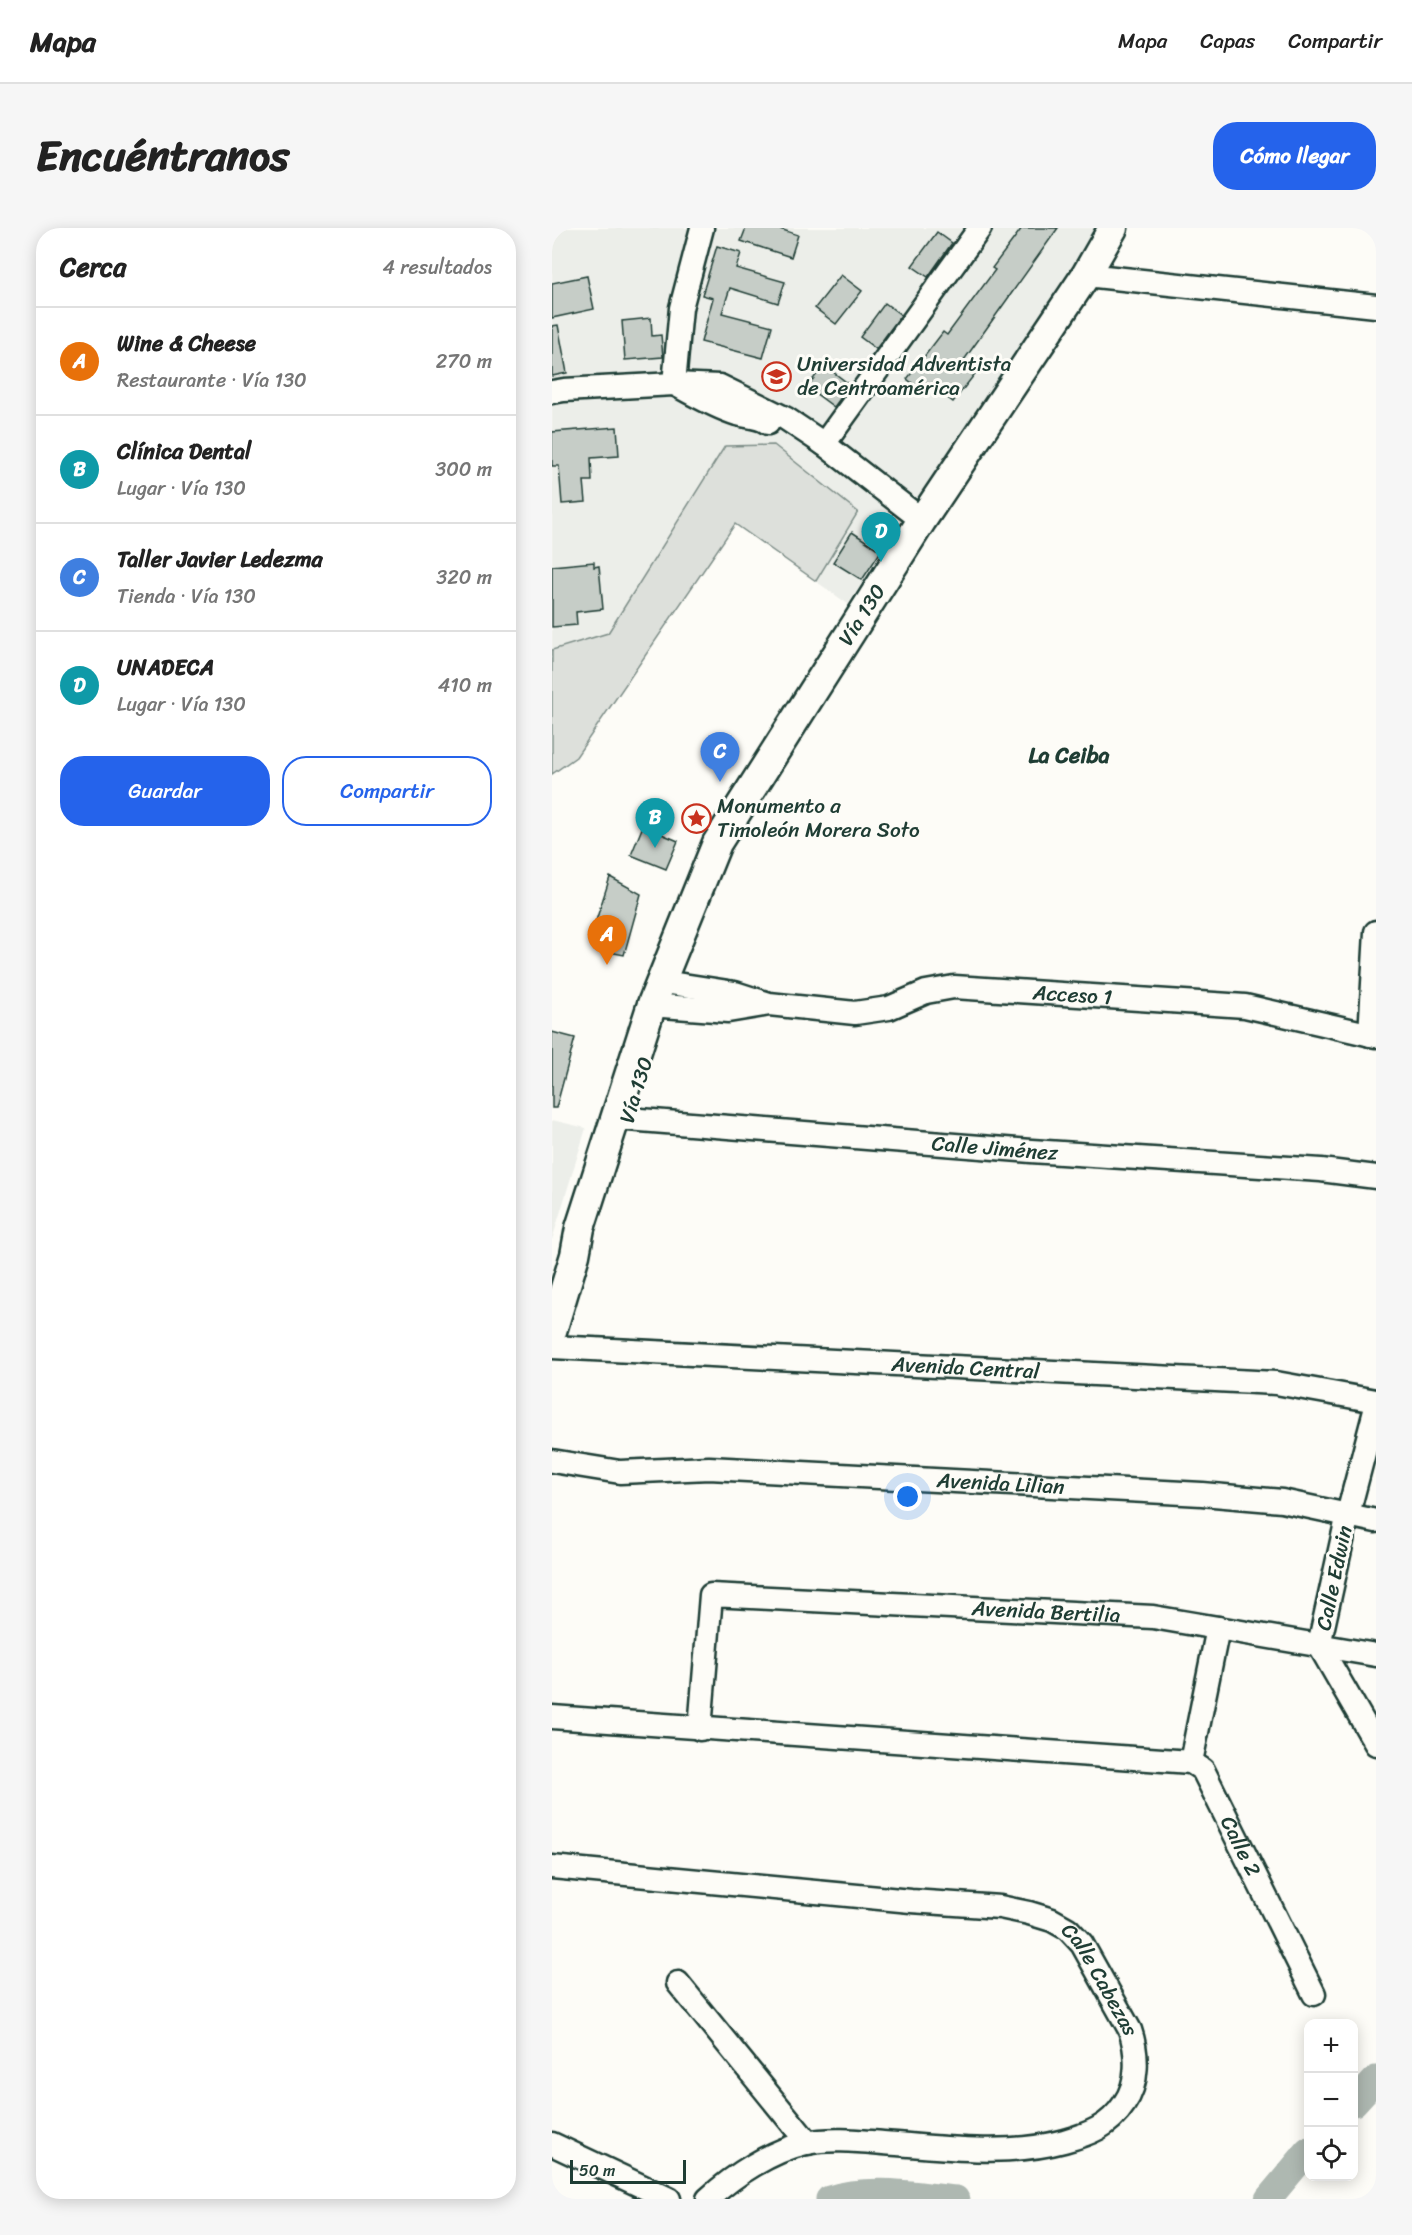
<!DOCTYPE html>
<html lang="es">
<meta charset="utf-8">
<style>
:root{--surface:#fff;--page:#f6f6f6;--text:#222;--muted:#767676;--line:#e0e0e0;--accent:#2563eb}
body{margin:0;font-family:Sriracha,sans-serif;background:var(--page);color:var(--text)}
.controls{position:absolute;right:18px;bottom:18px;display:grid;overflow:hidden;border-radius:12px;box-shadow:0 3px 15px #0003}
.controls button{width:54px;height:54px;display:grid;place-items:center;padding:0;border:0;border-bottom:2px solid var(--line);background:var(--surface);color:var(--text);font:30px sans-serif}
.scale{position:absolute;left:18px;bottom:15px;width:116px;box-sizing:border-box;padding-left:6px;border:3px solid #1f3d34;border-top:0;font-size:16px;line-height:21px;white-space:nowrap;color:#1f3d34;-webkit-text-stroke:4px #fdfcf7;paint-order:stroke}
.you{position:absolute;left:356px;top:1269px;width:21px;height:21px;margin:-15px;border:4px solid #fff;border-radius:50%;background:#1a73e8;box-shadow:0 0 0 9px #1a73e833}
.badge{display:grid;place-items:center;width:39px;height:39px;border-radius:50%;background:var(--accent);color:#fff;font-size:20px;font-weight:700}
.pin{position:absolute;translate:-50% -50px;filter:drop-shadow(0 2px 3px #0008)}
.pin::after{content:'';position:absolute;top:32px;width:21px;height:18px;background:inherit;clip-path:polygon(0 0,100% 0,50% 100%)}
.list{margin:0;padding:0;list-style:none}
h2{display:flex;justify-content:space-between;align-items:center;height:78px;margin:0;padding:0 24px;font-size:26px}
h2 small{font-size:20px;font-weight:400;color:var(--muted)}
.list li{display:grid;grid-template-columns:39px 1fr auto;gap:18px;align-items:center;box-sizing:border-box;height:108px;padding:0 24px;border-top:2px solid var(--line)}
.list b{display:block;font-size:22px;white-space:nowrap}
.list p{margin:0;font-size:20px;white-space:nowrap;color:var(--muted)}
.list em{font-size:20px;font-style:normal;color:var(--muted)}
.actions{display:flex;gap:12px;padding:18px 24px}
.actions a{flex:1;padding:14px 0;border:2px solid var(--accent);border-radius:24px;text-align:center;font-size:21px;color:var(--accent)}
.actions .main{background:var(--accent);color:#fff}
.icon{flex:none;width:33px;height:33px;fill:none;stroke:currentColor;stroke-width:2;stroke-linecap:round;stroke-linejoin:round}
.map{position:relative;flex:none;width:824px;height:1971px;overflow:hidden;border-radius:24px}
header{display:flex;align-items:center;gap:36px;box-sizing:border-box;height:84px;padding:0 30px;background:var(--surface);border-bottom:2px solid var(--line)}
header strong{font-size:28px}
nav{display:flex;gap:33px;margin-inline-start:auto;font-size:21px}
.intro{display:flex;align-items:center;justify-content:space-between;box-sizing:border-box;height:144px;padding:0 36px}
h1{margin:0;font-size:42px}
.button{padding:15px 27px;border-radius:24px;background:var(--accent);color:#fff;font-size:21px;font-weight:700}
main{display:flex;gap:36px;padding:0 36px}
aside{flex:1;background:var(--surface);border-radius:24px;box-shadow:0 3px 15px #0003}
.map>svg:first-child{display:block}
</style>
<header>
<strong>Mapa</strong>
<nav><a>Mapa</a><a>Capas</a><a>Compartir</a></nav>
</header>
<div class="intro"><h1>Encuéntranos</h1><a class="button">Cómo llegar</a></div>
<main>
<aside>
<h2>Cerca<small>4 resultados</small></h2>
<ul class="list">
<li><span class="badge" style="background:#e8710a">A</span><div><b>Wine &amp; Cheese</b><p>Restaurante · Vía 130</p></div><em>270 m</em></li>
<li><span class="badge" style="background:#0f9aa8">B</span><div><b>Clínica Dental</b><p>Lugar · Vía 130</p></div><em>300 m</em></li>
<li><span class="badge" style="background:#3f7fe0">C</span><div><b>Taller Javier Ledezma</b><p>Tienda · Vía 130</p></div><em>320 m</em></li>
<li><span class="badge" style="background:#0f9aa8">D</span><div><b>UNADECA</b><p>Lugar · Vía 130</p></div><em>410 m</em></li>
</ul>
<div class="actions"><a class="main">Guardar</a><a>Compartir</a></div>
</aside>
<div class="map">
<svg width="824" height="1971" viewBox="0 0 824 1971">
<rect width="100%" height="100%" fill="#fdfcf7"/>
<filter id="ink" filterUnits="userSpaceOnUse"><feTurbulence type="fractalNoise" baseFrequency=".0167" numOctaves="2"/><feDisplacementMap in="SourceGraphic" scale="12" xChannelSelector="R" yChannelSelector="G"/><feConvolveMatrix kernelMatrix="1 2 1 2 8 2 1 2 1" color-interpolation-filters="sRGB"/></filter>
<g filter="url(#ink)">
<path fill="#eceee9" d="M0,0H546L296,376L183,296L24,529L0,546Z
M0,892L34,900L0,1012Z"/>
<path fill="#dde0db" stroke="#7e8e88" stroke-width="1.5" d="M222,217L306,284L264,353L183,296L24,529L0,546V422L56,405L173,218Z"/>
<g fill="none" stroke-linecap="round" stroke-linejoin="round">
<path stroke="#aeb8b1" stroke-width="27" d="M802,1875L824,1851
M277,1971C318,1958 363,1967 404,1971
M716,1971L756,1923"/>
</g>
<path fill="#c6cdc7" stroke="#1f3d34" stroke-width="1.5" d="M194,0H225L246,7L239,29L189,13Z
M470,0H506L412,132L426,142L401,174L374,154L369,162L355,151L391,104L395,107L443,42L440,40Z
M385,4L400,15L376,49L360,38Z
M165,18L189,25L184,40L233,54L226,75L178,60L170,85L220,98L211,130L149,114L161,70L150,67Z
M289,47L310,63L284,96L263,80Z
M35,48L42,81L0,90V55Z
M333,75L349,87L324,121L308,109Z
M99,90L100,108L109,107L111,129L73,132L70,93Z
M6,97L15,145L0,148V98Z
M272,137L298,157L282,179L255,159Z
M65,199L67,228L39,230L40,253H32L34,274L10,276L7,238H0V204Z
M300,304L329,323L310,352L281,334Z
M42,334V339L47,338L51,381L24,384L25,397L0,399V338Z
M91,598L126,613L114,641L79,627Z
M58,649L89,666L72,727L42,721L48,703L41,702Z
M0,804L23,810L4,880H0Z"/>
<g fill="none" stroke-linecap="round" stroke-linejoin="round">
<defs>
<g id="minor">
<path d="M534,47L824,78"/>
<path d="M122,156L129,80L150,0"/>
<path d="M126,158C144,168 165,180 185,186C196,189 207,188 216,195"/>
<path d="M0,164L12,162L122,156L168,158L233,190L272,216L370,292"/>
<path d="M272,216L428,0"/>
<path id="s1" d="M118,755L183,765L217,776L303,785L337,780L374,764L402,759L693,778L824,808"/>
<path d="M111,778L176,783L212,777"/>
<path d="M818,807L824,704"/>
<path id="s2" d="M63,890L479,923L769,942L824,949"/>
<path id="s3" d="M0,1119L724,1155L824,1173"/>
<path d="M824,1179L796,1286L767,1417L824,1516"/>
<path id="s4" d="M0,1233L68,1244L157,1240L650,1266L730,1273L824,1293"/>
<path id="s5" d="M666,1400L639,1534L651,1542L762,1766"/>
<path d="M0,1489L639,1534"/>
<path id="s6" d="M148,1501L159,1367L601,1389L824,1427"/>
<path id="s7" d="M0,1639L359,1673L448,1679L477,1685L500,1692L516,1701L530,1716L578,1802C586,1826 587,1855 572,1876C557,1899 537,1906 512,1913C453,1929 391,1919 331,1915C307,1913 278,1910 254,1915C219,1923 182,1947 156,1971"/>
<path d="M126,1755L256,1915"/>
<path d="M0,1916L117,1971"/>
</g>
<g id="major">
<path id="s8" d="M0,1103L23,1027L28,1000L100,776L165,615L370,292L534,47L561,0"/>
</g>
</defs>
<use href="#minor" stroke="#1f3d34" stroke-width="27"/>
<use href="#major" stroke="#1f3d34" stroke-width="33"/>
<use href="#minor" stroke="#fdfcf7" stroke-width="22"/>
<use href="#major" stroke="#fdfcf7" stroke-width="28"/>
</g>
</g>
<defs>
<symbol id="university-ring" viewBox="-11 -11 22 22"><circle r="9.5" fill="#fdfcf7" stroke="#c8321e" stroke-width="1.5"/><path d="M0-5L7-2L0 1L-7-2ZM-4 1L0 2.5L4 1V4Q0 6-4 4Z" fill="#c8321e"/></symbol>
<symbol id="sight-ring" viewBox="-11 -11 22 22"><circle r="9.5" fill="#fdfcf7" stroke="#c8321e" stroke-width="1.5"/><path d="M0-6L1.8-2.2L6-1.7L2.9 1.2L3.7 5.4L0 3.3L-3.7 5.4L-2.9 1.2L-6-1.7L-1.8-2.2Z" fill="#c8321e"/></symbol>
</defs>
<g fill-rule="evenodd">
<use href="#university-ring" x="208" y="132" width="33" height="33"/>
<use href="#sight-ring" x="128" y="574" width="33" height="33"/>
</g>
<g text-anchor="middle" stroke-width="6" stroke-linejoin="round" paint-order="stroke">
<g font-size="21" fill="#1f3d34" stroke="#fdfcf7" text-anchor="start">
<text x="245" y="143">Universidad Adventista<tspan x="245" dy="24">de Centroamérica</tspan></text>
<text x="165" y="585">Monumento a<tspan x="165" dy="24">Timoleón Morera Soto</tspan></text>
</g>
<g font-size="21" fill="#1f3d34" stroke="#fdfcf7">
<text dy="7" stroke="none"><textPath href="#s8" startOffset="786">Vía 130</textPath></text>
<text dy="7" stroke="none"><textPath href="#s1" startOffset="410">Acceso 1</textPath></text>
<text transform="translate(84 862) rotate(-73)" y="7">Vía 130</text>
<text dy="7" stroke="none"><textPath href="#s2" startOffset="381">Calle Jiménez</textPath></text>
<text dy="7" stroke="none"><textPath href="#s3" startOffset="414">Avenida Central</textPath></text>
<text dy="7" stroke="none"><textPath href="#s4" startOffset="450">Avenida Lilian</textPath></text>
<text transform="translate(782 1350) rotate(-78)" y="7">Calle Edwin</text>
<text dy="7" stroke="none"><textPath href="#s6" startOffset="470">Avenida Bertilia</textPath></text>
<text dy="7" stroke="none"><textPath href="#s5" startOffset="236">Calle 2</textPath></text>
<text dy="7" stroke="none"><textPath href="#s7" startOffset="582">Calle Cabezas</textPath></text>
</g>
<g font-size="22" font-weight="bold" fill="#1f3d34" stroke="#fdfcf7">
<text x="517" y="535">La Ceiba</text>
</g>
</g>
</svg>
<div class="controls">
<button>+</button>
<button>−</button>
<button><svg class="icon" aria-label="locate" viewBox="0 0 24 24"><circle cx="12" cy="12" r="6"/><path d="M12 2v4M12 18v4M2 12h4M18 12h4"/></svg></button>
</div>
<div class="scale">50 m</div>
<div class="you"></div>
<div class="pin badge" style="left:55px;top:737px;background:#e8710a">A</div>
<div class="pin badge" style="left:103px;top:620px;background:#0f9aa8">B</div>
<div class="pin badge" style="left:168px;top:554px;background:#3f7fe0">C</div>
<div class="pin badge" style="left:329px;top:334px;background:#0f9aa8">D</div>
</div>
</main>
